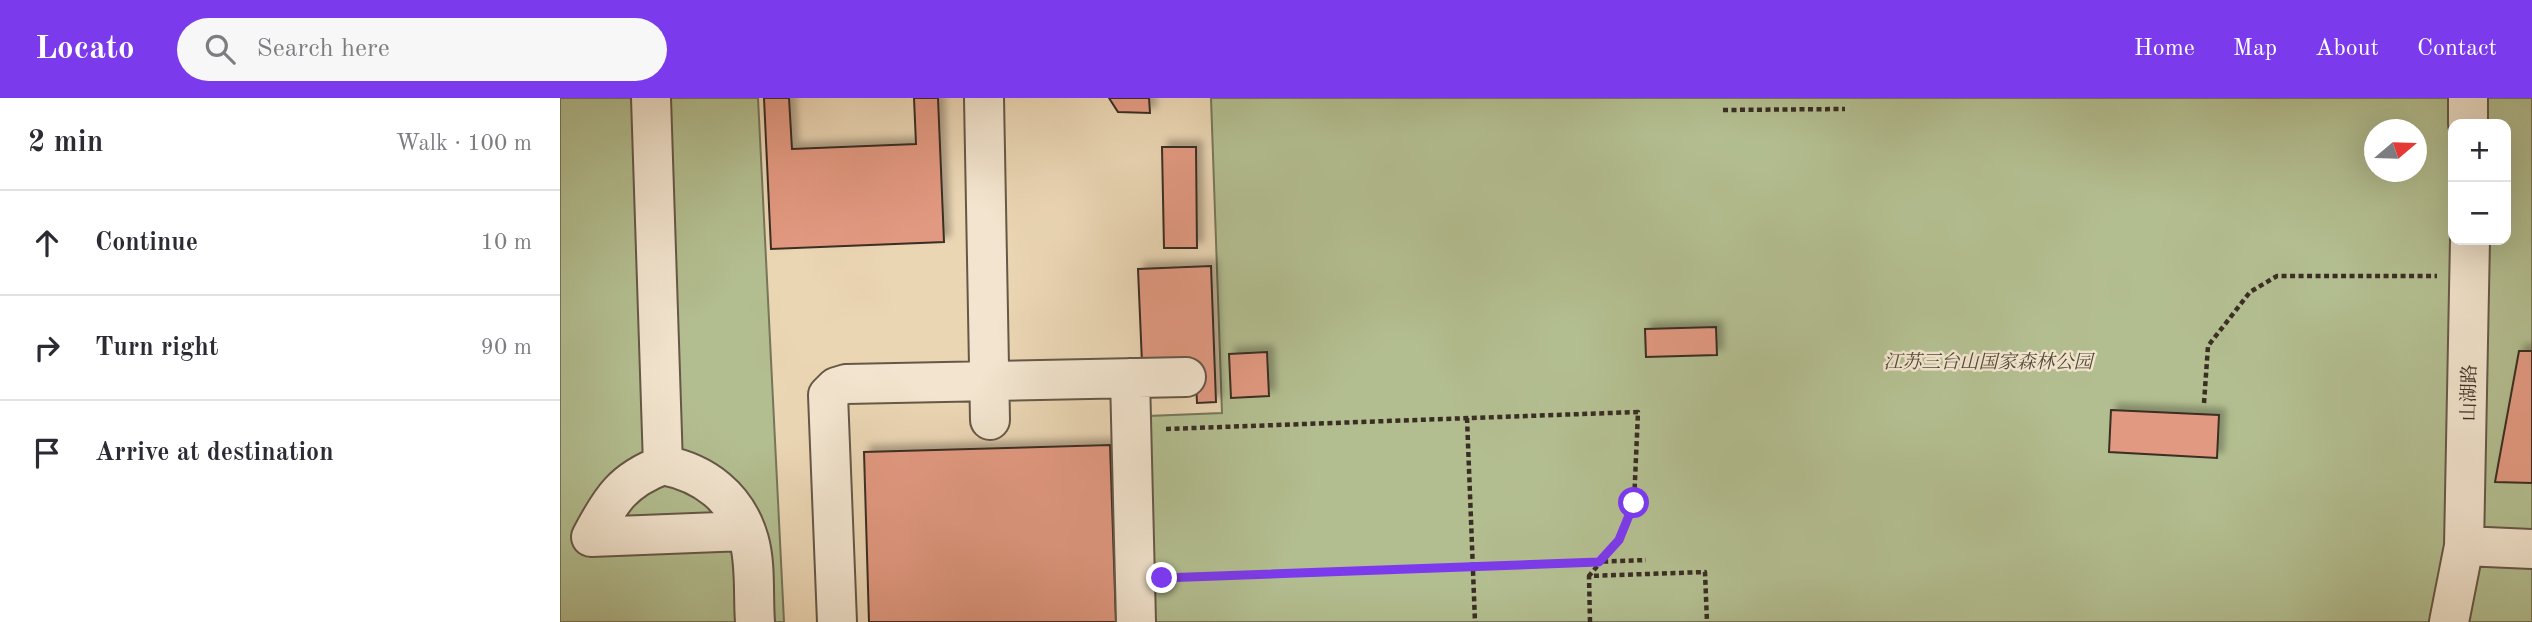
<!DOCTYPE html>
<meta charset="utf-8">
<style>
:root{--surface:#fff;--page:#f7f7f7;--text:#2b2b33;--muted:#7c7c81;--line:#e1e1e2;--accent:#7c3aed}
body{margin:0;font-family:"Old Standard TT","Noto Serif SC",serif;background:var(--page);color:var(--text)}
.controls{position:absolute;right:21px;top:21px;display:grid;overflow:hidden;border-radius:14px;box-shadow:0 7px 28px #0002}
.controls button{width:63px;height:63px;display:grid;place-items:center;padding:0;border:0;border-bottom:2px solid var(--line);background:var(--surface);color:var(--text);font:35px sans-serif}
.compass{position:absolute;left:1804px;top:21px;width:63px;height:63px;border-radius:50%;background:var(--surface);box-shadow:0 7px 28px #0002;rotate:71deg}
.stop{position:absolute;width:21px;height:21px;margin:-16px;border:5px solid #7c3aed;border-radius:50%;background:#fff}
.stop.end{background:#7c3aed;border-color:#fff;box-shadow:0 2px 7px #0008}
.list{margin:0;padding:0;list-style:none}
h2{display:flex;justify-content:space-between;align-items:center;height:91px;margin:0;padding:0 28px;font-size:30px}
h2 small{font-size:23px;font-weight:400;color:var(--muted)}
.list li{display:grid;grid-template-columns:46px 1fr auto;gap:21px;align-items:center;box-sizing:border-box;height:105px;padding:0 28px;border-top:2px solid var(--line)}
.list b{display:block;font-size:26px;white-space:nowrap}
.list em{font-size:23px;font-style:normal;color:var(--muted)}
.icon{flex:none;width:38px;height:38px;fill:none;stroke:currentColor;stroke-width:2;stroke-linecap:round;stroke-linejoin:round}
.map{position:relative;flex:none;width:1972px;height:524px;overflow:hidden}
header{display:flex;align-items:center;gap:42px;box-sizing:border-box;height:98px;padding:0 35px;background:var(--accent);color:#fff}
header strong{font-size:33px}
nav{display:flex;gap:38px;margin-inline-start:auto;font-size:24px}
.search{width:490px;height:63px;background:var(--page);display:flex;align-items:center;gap:18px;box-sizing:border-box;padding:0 24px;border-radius:38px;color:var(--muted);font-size:26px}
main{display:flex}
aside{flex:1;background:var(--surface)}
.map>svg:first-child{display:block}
</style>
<header>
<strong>Locato</strong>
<div class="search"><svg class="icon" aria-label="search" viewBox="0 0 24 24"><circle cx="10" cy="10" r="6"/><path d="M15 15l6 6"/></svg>Search here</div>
<nav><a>Home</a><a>Map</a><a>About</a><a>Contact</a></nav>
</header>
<main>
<aside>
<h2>2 min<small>Walk · 100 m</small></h2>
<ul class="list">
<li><svg class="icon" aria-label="ahead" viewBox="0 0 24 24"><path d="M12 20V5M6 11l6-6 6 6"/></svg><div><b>Continue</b></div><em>10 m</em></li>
<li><svg class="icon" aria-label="right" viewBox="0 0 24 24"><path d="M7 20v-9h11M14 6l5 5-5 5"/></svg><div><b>Turn right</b></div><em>90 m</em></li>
<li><svg class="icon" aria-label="arrive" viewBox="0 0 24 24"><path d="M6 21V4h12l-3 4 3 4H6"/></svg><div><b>Arrive at destination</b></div></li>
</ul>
</aside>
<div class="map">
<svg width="1972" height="524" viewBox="0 0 1972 524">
<defs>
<filter id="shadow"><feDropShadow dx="6" dy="-6" stdDeviation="3.5" flood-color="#0004"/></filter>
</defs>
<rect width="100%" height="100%" fill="#ebd6b4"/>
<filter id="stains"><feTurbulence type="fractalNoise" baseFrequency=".00286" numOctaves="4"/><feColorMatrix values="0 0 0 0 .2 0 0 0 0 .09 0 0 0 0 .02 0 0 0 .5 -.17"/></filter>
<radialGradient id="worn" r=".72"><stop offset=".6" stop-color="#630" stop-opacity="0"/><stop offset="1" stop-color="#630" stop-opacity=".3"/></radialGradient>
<path fill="#b3be90" stroke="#76765a" stroke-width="2" fill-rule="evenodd" d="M0,0H198L224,524H0Z
M651,0H1972V524H595L588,318L662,315ZM1893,26H1946V142H1893ZM1814,32H1856V74H1814Z"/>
<path fill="#e29981" stroke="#3a2e24" stroke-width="2" filter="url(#shadow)" d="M204,0H229L232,51L356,46L354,0H378L384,144L211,151Z
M549,0H589L590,15L558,14Z
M602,49H636L637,150H604Z
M651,168L656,304L637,305L635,263L582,265L578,171Z
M1156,229L1157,257L1086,259L1085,231Z
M1959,253H1972V385L1935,384Z
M707,254L709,298L671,300L669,256Z
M1551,312L1659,317L1657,360L1549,354Z
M550,347L556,524H309L304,354Z"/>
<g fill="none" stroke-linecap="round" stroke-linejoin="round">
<defs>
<path id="minor" d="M91,0L103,367C145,375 177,400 189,442C196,467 193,498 195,524
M424,0L430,322
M1908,0V26
M570,280L576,524
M103,367C63,382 51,401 31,439L185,433
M1904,448L1972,451
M277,524L268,297L276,289L286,286L626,279
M1889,524L1904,448L1910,142"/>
</defs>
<use href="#minor" stroke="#665848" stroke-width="42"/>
<path stroke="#3a2e24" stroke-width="4.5" stroke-dasharray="5 3.5" stroke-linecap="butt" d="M1163,12L1285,11
M1644,305L1648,248L1690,194L1717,178H1877
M907,320L915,524
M606,331L1078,314L1074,405L1059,442L1029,478
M610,480L1086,462
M1030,524L1029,478L1145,474L1147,524"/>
<use href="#minor" stroke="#f2e4ce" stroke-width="38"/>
</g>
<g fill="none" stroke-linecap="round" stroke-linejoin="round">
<path stroke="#7c3aed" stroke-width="9" d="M602,480L1039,464L1059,442L1074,405"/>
</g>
<g text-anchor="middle" stroke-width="5" stroke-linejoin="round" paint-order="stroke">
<g font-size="19" font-style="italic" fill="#524b3a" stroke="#f2e4ce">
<text x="1428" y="270">江苏三台山国家森林公园</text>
</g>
<g font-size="19" fill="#3a2e24" stroke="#f2e4ce">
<text transform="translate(1908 295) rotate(-89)" y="7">山湖路</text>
</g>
</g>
<rect width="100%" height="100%" filter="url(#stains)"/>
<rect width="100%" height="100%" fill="url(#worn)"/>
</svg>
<div class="controls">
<button>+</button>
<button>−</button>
</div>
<svg class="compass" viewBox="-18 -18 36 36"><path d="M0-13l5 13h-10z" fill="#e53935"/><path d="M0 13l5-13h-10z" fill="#7c7c81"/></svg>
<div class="stop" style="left:1074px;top:405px"></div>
<div class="stop end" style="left:602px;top:480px"></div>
</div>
</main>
